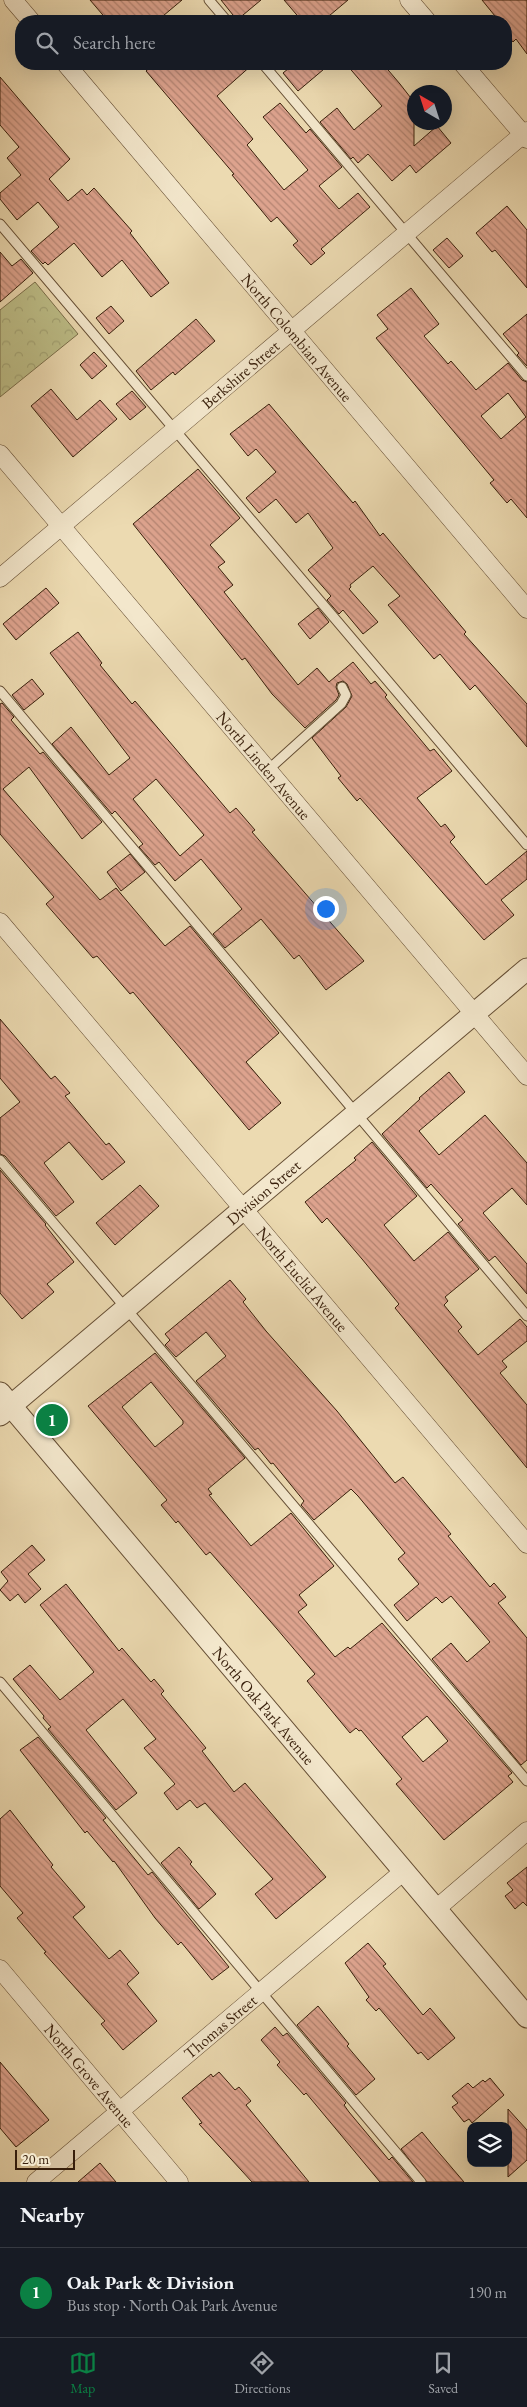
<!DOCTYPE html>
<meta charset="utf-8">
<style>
:root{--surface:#171b24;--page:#20242c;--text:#f1f3f6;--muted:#9ea1a6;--line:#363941;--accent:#0b8043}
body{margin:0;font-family:"EB Garamond",serif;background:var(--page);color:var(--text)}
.controls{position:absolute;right:15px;bottom:15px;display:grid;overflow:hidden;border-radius:10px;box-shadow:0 5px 20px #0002}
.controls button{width:45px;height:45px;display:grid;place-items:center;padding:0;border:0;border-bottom:1px solid var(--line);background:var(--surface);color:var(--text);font:25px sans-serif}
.compass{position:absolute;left:407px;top:85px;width:45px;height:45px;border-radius:50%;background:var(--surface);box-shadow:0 5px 20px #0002;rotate:321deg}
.scale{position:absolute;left:15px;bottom:12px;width:60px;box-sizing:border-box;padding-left:5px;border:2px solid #381f0b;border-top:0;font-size:14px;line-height:18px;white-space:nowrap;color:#381f0b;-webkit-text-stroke:4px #f3e7cc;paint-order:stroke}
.you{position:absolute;left:325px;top:908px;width:18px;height:18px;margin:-12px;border:4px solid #fff;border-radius:50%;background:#1a73e8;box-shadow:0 0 0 8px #1a73e833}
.badge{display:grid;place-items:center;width:32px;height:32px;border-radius:50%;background:var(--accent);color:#fff;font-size:16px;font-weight:700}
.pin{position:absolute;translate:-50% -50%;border:2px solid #fff;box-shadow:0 1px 5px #0006}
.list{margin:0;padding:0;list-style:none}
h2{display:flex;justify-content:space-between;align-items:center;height:65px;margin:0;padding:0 20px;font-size:21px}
h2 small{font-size:16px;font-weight:400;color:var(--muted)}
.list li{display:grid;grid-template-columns:32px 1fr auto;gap:15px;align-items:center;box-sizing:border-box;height:90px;padding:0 20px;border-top:1px solid var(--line)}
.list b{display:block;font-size:19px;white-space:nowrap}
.list p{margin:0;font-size:16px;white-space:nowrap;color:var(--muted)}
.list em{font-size:16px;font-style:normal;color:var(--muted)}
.icon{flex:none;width:28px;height:28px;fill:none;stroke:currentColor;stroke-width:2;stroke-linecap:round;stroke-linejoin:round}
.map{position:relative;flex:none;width:527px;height:2182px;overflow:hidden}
.search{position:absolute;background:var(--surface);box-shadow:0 5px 20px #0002;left:15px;right:15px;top:15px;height:55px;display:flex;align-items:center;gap:12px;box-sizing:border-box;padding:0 18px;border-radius:20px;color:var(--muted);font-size:19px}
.sheet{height:155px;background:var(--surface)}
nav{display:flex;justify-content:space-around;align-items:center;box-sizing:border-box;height:70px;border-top:1px solid var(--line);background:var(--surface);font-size:14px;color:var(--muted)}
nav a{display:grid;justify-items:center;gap:2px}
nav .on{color:var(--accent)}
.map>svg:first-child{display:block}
</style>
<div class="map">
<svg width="527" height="2182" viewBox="0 0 527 2182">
<defs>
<pattern id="park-crowns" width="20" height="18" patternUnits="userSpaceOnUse" patternTransform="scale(1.25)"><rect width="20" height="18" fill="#bdbe88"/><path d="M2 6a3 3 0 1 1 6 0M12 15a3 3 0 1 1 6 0" fill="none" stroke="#a3a374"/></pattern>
<pattern id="building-back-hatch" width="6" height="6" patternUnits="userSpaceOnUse" patternTransform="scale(1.25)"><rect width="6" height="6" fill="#dda38e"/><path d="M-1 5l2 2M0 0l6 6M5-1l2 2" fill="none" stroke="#b48472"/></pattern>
</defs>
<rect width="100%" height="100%" fill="#ecdab1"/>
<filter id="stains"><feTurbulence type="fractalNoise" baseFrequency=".004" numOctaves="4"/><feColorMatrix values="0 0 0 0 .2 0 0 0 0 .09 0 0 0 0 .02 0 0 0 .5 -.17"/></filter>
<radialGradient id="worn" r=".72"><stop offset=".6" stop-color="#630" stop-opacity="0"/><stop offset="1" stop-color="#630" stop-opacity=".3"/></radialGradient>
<path fill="url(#park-crowns)" stroke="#7a6e4a" d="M35,282L78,334L0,397V310Z"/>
<path fill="url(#building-back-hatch)" stroke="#381f0b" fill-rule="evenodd" d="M90,0H182L157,21H108Z
M221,0H261L237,20Z
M284,0H348L323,21H302Z
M482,0H527V54L516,39L513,42L506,34V21H499Z
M154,64H208L214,70L222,64H253L217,96L253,139L247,145L284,190L308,170L263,117L280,103L306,133L310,129L342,167L319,186L339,209L358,193L370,207L321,249L325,253L311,265L293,245L298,241L277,217L271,222L232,175L234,174L146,71Z
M294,64H330L298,91L283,73Z
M346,64H383L400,84L414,102V146L437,126L451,143L416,173L410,165L392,181L368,154L358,163L353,157L351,159L320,122L337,108L354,130L382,106Z
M0,77L70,159L49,179L68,201L82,189L87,195L94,188L132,231L130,233L169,283L151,297L122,260L102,277L74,243L48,265L45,262L43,264L31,251L59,227L38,202L17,220L0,199V193L21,175L7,158L19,147L0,125Z
M507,206L527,230V288L495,250L492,252L476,233Z
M447,238L463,256L449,268L433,250Z
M0,252L12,266L21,259L33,273L0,302Z
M411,288L439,324L424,336L448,364L451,361L476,390L508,363L522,380L527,382V518L511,499L507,503L490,483L494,480L376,338L388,329L377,315ZM508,393L526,417L501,439L481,416Z
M111,306L124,321L109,334L96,318Z
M527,314V366L517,355L519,353L503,334Z
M196,319L215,341L175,375L173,372L151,390L136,371Z
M94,352L107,366L92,379L80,365Z
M51,389L77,420L100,400L117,419L73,457L31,406Z
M132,391L146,407L130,420L116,404Z
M269,404L353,503L355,501L380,536L383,533L466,632L464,634L527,704V747L475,685L470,690L440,654L434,659L388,605L400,596L373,566L350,585L351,587L349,589L378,622L363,634L343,610L339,614L327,600L331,596L308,570L333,548L308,513L296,523L276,499L259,513L246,498L276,472L256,449L248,456L230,434Z
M198,469L240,518L210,545L225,562L218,567L233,585L224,592L298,685L317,668L329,682L353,662L371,684L375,681L387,695L385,697L430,751L434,749L452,771L417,798L441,827L445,824L455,837L450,842L486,885L527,851V879L501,900L514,915L484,940L360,798L357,801L338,778L341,776L312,738L346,707L352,696L347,684L343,681L337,683L336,687L339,695L336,700L305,728L272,694L245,658L242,660L133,524Z
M46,588L59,603L16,640L3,624Z
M318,608L329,622L310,639L298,624Z
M78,632L102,663L100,665L132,704L135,701L230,813L236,808L255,830L252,832L364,961L326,990L299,955L294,959L261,919L225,948L213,934L242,909L201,859L175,881L159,862L155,865L139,847L143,844L115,811L112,814L52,744L71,727L109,775L130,758L50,653ZM156,779L204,835L180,856L133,799Z
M32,679L44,694L24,710L12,695Z
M2,703L14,717L11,720L40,754L43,752L102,822L82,839L29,767L3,789L100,900L116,888L165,946L190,926L279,1033L246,1062L281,1103L249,1130L133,992L130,994L97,956L93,958L46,904L54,897L0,834V704Z
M130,854L145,872L121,891L107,872Z
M0,1019L51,1079L55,1076L70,1093L65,1096L106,1145L109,1143L125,1162L102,1180L69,1142L44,1163L74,1202L56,1216L5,1156L0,1154V1118L20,1102L0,1078Z
M449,1072L465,1092L419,1131L439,1155L485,1115L527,1163V1205L512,1188L483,1213L527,1264V1294L495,1256L489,1261L458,1224L463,1220L431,1184L427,1188L382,1134L420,1099L419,1098Z
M372,1142L417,1196L384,1225L414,1261L448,1232L479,1269L445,1297L448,1301L444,1305L462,1327L458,1331L478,1355L520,1319L527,1327V1341L502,1361L507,1367L500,1373L527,1405V1468L395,1308L399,1304L362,1259L327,1218L322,1223L305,1202L356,1160L354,1158Z
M0,1170L46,1224L45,1225L74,1262L47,1284L54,1292L22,1319L0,1293Z
M140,1185L159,1206L115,1245L96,1223Z
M230,1280L246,1299L243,1302L266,1331L337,1411L395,1483L403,1477L451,1534L448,1536L490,1587L494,1583L506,1597L498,1603L527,1638V1760L521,1765L432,1659L451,1643L467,1662L490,1642L451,1596L442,1603L436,1597L407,1621L394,1605L419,1584L398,1559L405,1553L358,1496L351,1489L314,1520L301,1505L304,1501L273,1463L271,1464L258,1448L255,1450L196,1381L226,1356L206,1332L176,1357L165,1345L170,1340L165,1334Z
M155,1353L245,1458L208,1489L212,1494L209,1495L251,1546L291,1513L334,1566L299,1595L307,1605L298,1612L335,1657L348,1647L350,1649L382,1623L512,1773L508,1776L513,1782L444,1840L396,1784L402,1779L361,1730L359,1731L356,1728L350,1733L307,1681L315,1674L277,1629L210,1552L206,1555L178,1521L176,1523L161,1505L167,1500L88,1406ZM151,1382L183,1421V1424L155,1447L122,1407ZM427,1716L448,1741L423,1762L402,1737Z
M32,1545L45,1560L28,1574L41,1589L25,1603L18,1594L10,1601L0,1590L8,1581L1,1572Z
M66,1584L119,1651L122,1648L151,1682L154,1679L164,1691L161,1694L206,1748L202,1751L234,1792L245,1783L326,1877L276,1919L255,1894L273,1879L205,1803L197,1808L190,1800L177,1810L164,1793L175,1784L144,1748L156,1739L123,1699L86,1730L137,1793L116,1810L48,1729L51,1727L43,1718L44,1716L13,1679L30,1665L60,1700L94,1672L40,1605Z
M38,1737L106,1818L103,1820L148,1875L152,1872L229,1967L212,1980L181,1942L178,1945L155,1918L114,1861L113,1862L87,1831L85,1833L20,1750Z
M10,1810L53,1865L51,1867L85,1907L73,1917L109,1959L120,1950L139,1973L127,1984L157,2021L123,2050L101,2024L105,2021L44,1953L46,1952L17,1918L23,1913L0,1886V1819Z
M179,1847L192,1862L190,1864L216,1894L199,1909L161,1863Z
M527,1867V1906L523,1902L515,1909L505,1896L513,1890L507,1883Z
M368,1943L386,1964L383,1966L423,2015L430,2008L455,2038L428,2060L421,2052L418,2054L379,2008L376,2011L366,2000L369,1997L345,1963Z
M318,2006L349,2044L347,2046L375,2079L356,2095L297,2025Z
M275,2027L283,2036L287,2033L346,2103L344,2105L349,2112L389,2160L392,2157L413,2182H380L306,2093L304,2095L277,2065L280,2062L261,2040Z
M0,2062L49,2120L16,2147L0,2128Z
M219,2072L235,2090L239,2087L251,2101L246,2105L309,2182H252L199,2124L202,2123L200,2120L182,2098L211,2074L213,2077Z
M490,2078L504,2095L472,2123L469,2119L464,2122L452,2107L458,2103L452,2096L468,2083L473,2088L483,2080L485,2082Z
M508,2109L527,2130V2160L508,2177Z
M422,2132L435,2148L464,2182H427L401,2149Z
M100,2163L116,2182H78Z"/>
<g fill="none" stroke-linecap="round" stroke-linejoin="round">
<defs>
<path id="service" d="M209,0L227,21
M263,64L527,376
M0,224L527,845
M0,691L527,1316
M268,770L341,704L346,695L342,687
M0,1160L527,1781
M0,1682L421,2182"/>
<g id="minor">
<path d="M13,0L31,21"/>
<path d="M409,0L427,21"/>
<path id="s1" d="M66,64L527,609"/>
<path d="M463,64L527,139"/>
<path id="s2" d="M0,454L527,1076"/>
<path id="s3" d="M0,578L527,131"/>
<path id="s4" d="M0,922L527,1544"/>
<path d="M436,1909L527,1831"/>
<path id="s5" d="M0,1969L179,2182"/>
<path id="s6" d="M36,2182L404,1871"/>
</g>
<g id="tertiary">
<path id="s7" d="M0,1393L527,2017"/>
<path id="s8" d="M0,1415L527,969"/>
</g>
</defs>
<use href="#service" stroke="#654e34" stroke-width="11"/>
<use href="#minor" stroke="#654e34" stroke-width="19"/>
<use href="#tertiary" stroke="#654e34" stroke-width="23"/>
<use href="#service" stroke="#f3e7cc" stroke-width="9"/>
<use href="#minor" stroke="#f3e7cc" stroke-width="18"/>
<use href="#tertiary" stroke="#f3e7cc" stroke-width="21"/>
</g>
<g text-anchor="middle" stroke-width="4" stroke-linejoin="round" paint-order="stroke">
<g font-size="16" fill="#381f0b" stroke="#f3e7cc">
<text dy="6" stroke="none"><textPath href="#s1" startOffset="358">North Colombian Avenue</textPath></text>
<text dy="6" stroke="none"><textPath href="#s3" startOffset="315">Berkshire Street</textPath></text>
<text dy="6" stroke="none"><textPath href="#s2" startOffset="408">North Linden Avenue</textPath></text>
<text dy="6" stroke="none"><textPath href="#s8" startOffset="345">Division Street</textPath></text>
<text dy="6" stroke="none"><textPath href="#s4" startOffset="468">North Euclid Avenue</textPath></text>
<text dy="6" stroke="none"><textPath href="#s7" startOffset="409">North Oak Park Avenue</textPath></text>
<text dy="6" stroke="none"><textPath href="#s6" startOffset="241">Thomas Street</textPath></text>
<text dy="6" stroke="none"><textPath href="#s5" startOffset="139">North Grove Avenue</textPath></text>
</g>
</g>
<rect width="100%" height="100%" filter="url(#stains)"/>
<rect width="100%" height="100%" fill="url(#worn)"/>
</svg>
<div class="controls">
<button><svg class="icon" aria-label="layers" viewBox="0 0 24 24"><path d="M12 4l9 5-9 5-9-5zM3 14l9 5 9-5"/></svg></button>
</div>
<svg class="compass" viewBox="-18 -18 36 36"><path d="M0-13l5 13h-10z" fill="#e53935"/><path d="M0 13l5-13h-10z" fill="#9ea1a6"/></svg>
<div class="scale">20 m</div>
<div class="you"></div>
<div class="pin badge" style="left:52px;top:1420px">1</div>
<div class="search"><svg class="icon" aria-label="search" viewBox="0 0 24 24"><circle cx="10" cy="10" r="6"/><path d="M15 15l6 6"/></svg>Search here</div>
</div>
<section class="sheet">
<h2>Nearby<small></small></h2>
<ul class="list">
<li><span class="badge">1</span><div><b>Oak Park &amp; Division</b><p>Bus stop · North Oak Park Avenue</p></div><em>190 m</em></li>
</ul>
</section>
<nav>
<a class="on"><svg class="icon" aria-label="map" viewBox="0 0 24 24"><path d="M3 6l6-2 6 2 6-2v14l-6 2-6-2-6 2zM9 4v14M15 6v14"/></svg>Map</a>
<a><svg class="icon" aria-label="directions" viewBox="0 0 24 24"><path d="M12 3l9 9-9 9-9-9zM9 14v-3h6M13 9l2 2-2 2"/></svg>Directions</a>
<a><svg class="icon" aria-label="saved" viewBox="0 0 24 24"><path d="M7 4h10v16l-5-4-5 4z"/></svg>Saved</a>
</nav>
